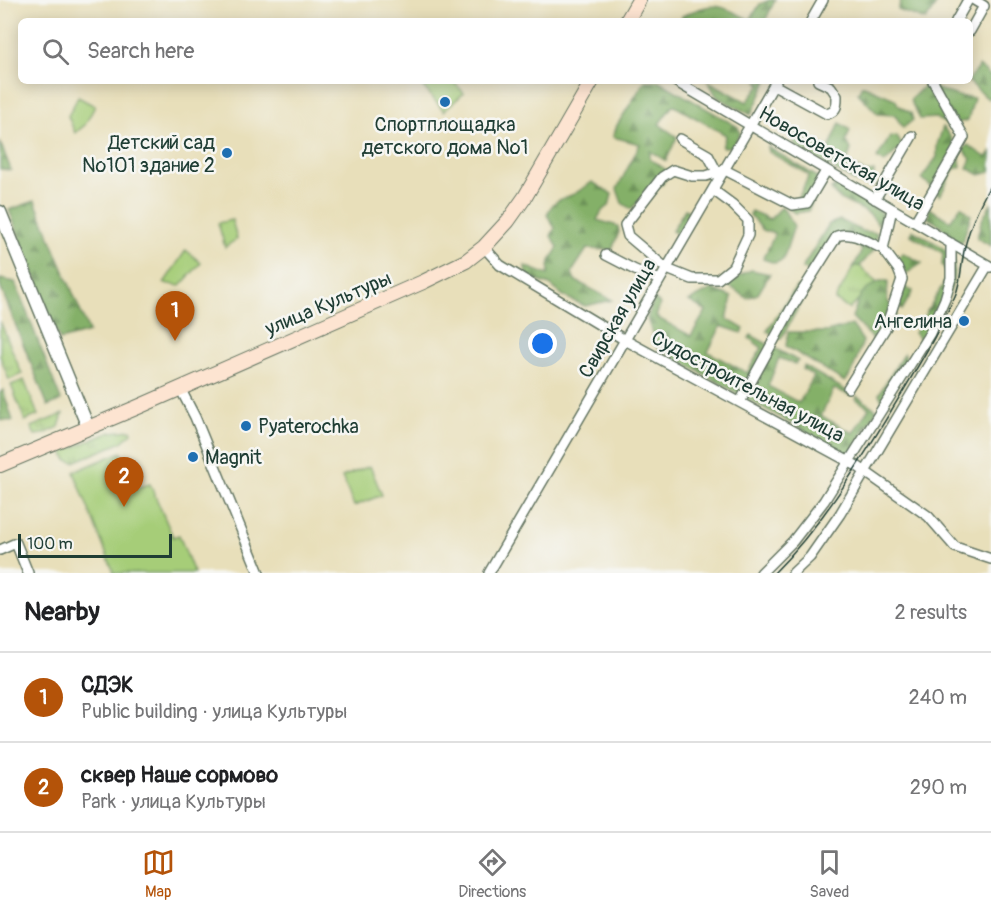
<!DOCTYPE html>
<meta charset="utf-8">
<style>
:root{--surface:#fff;--page:#f2f2f2;--text:#202124;--muted:#757577;--line:#e0e0e0;--accent:#b45309}
body{margin:0;font-family:Pangolin,sans-serif;background:var(--page);color:var(--text)}
.scale{position:absolute;left:18px;bottom:15px;width:154px;box-sizing:border-box;padding-left:6px;border:3px solid #1f3d34;border-top:0;font-size:16px;line-height:21px;white-space:nowrap;color:#1f3d34;-webkit-text-stroke:4px #f6f6f2;paint-order:stroke}
.you{position:absolute;left:543px;top:344px;width:21px;height:21px;margin:-15px;border:4px solid #fff;border-radius:50%;background:#1a73e8;box-shadow:0 0 0 9px #1a73e833}
.badge{display:grid;place-items:center;width:39px;height:39px;border-radius:50%;background:var(--accent);color:#fff;font-size:20px;font-weight:700}
.pin{position:absolute;translate:-50% -50px;filter:drop-shadow(0 2px 3px #0008)}
.pin::after{content:'';position:absolute;top:32px;width:21px;height:18px;background:inherit;clip-path:polygon(0 0,100% 0,50% 100%)}
.list{margin:0;padding:0;list-style:none}
h2{display:flex;justify-content:space-between;align-items:center;height:78px;margin:0;padding:0 24px;font-size:26px}
h2 small{font-size:20px;font-weight:400;color:var(--muted)}
.list li{display:grid;grid-template-columns:39px 1fr auto;gap:18px;align-items:center;box-sizing:border-box;height:90px;padding:0 24px;border-top:2px solid var(--line)}
.list b{display:block;font-size:22px;white-space:nowrap}
.list p{margin:0;font-size:20px;white-space:nowrap;color:var(--muted)}
.list em{font-size:20px;font-style:normal;color:var(--muted)}
.icon{flex:none;width:33px;height:33px;fill:none;stroke:currentColor;stroke-width:2;stroke-linecap:round;stroke-linejoin:round}
.map{position:relative;flex:none;width:991px;height:573px;overflow:hidden}
.search{position:absolute;background:var(--surface);box-shadow:0 3px 15px #0003;left:18px;right:18px;top:18px;height:66px;display:flex;align-items:center;gap:15px;box-sizing:border-box;padding:0 21px;border-radius:9px;color:var(--muted);font-size:22px}
.sheet{height:258px;background:var(--surface)}
nav{display:flex;justify-content:space-around;align-items:center;box-sizing:border-box;height:84px;border-top:2px solid var(--line);background:var(--surface);font-size:16px;color:var(--muted)}
nav a{display:grid;justify-items:center;gap:3px}
nav .on{color:var(--accent)}
.map>svg:first-child{display:block}
</style>
<div class="map">
<svg width="991" height="573" viewBox="0 0 991 573">
<defs>
<pattern id="grass-tufts" width="24" height="20" patternUnits="userSpaceOnUse" patternTransform="scale(1.5)"><rect width="24" height="20" fill="#a6cd78"/><path d="M3 7l-1-3M5 7V3M7 7l1-3M15 17l-1-3M17 17v-4M19 17l1-3" fill="none" stroke="#87a863"/></pattern>
<pattern id="forest-firs" width="22" height="20" patternUnits="userSpaceOnUse" patternTransform="scale(1.5)"><rect width="22" height="20" fill="#84b068"/><path d="M5 1l3.5 6h-7zM16 11l3.5 6h-7z" fill="#6b9056"/></pattern>
</defs>
<rect width="100%" height="100%" fill="#f6f6f2"/>
<filter id="ink" filterUnits="userSpaceOnUse"><feTurbulence type="fractalNoise" baseFrequency=".0167" numOctaves="2"/><feDisplacementMap in="SourceGraphic" scale="12" xChannelSelector="R" yChannelSelector="G"/><feConvolveMatrix kernelMatrix="1 2 1 2 8 2 1 2 1" color-interpolation-filters="sRGB"/></filter>
<filter id="wash" filterUnits="userSpaceOnUse"><feTurbulence type="fractalNoise" baseFrequency=".008" numOctaves="4" result="noise"/><feDisplacementMap in="SourceGraphic" scale="24" xChannelSelector="R" yChannelSelector="G"/><feGaussianBlur stdDeviation="1.35" result="paint"/><feColorMatrix in="noise" values="0 0 0 0 0 0 0 0 0 0 0 0 0 0 0 0 0 1.4 0 .05"/><feComposite in="paint" operator="in"/></filter>
<g filter="url(#wash)">
<rect width="100%" height="100%" fill="#e8dfba"/>
<path fill="url(#grass-tufts)" stroke="#628556" stroke-width="1.5" d="M854,266H860L877,283L862,294L858,301L849,309L835,300Z
M0,321L22,374L9,380L0,356Z
M24,380L38,415L25,421L11,385Z
M63,414L59,427L44,434L35,435L31,427Z
M131,430L132,433L120,443L74,462L67,460L64,455L65,451L111,432Z"/>
<path fill="url(#forest-firs)" stroke="#52764e" stroke-width="1.5" d="M770,0H775L765,21H681L682,16C714,0 720,5 750,20L760,4Z
M901,0H939L926,20L898,10Z
M979,66L991,76V98L988,99L968,81Z
M645,81H659L738,127L740,134L732,147H722L726,135L673,105L659,124L677,137L666,161L650,151V159L668,171L663,184L651,189L631,209L622,203L617,189L640,144L613,137L617,125Z
M708,81L747,102L761,84L758,81H767L751,115L717,97Z
M862,85L895,99L899,106L911,113L913,120L903,128L895,115L878,114L858,93Z
M925,85L958,96L974,98L968,120L949,126L936,118L920,119L910,100Z
M840,123L850,130L846,141L851,149L847,162L866,173L874,171L873,187L857,183L795,146L790,127L829,149Z
M943,127C953,139 960,151 961,167L954,169L940,196L922,178L937,157V145Z
M897,136L902,146L884,163L877,158L890,137Z
M0,142L11,170L0,169Z
M968,145L987,158L991,152L990,172L980,175L967,168L971,159L963,149Z
M768,147L819,178V189L808,211L795,213L787,208L798,199L809,175L769,152Z
M592,182L612,194L609,206L602,211L597,220L618,226L619,232L612,250L587,249L572,272L574,280L612,300L585,306L565,297L550,285L532,279L526,274L525,266L548,275L550,261L558,247L551,236L555,228L547,215C554,198 559,201 574,194C580,191 586,186 592,182Z
M837,185L882,213L878,225C866,203 843,209 831,189Z
M35,201L89,332L60,340L9,210Z
M991,203V246L977,238L981,222Z
M961,206L971,215L962,243L944,234L942,226L928,218L929,208L950,221Z
M782,207L794,226L783,260L775,263L763,259L775,234L763,230L750,215L751,211L770,219Z
M685,209L695,215L683,237L672,231Z
M840,220L862,231L877,233L874,250L860,266H854L862,250L852,242L850,238L839,240L810,272L802,268L829,224Z
M912,230L939,245L954,257C956,296 942,308 922,340L914,333L949,275L942,265L943,253L911,235Z
M903,253L922,263L904,275L897,258Z
M751,270L770,274L758,294L747,298L725,283Z
M0,279L15,282L61,400L48,406L0,286Z
M879,281H888L887,299L896,316L887,333L873,339L852,317L861,294Z
M900,285L913,291L902,310L896,303Z
M796,287L809,288L781,339L767,331Z
M712,289L732,297L727,319L744,329L742,333L721,326L708,352L747,373L762,348L749,338L751,335L798,361L795,364L779,358L768,386L799,403L814,376L802,369L804,366L852,394L849,395L834,389L821,416L853,433L869,408L856,399L857,396L877,410L849,456L657,348L647,318L654,299L660,304L656,317L691,336L706,311L689,301Z
M852,325L863,341L852,372L845,382L786,346L788,332H827Z
M904,353L908,363L883,403L879,394Z
M3,390L13,421L0,420V393Z"/>
<path fill="#a6cd78" stroke="#628556" stroke-width="1.5" d="M418,81H453L464,93L444,111Z
M78,97L95,106L85,125L75,133L68,116Z
M232,220L237,239L225,247L218,223Z
M186,250L201,263L180,286L164,283Z
M121,452L136,488L150,484L173,537L179,535L194,573H114L74,472Z
M370,466L382,495L354,506L342,477Z"/>
</g>
<g filter="url(#ink)">
<g fill="none" stroke-linecap="round" stroke-linejoin="round">
<defs>
<path id="minor" d="M811,21L823,0
M956,21L968,0
M970,31L984,6L974,0
M675,81L991,267
M774,85L827,114C837,111 837,106 837,96L831,87L818,81
M680,139L708,155L717,172
M713,190L732,204L748,220V235L733,267L718,279H692L667,269L628,236L625,225L662,177L673,170L692,176H706L725,170L793,205L807,203L826,171
M875,199L912,136
M915,222L964,137L933,81
M484,247L500,265L625,340L857,466L928,516L955,547L991,559
M606,255L635,270L660,280
M180,388L195,417L259,573
M848,388L886,327L902,279L898,269L883,249L892,209
M740,402L791,309L837,236C851,230 870,243 883,249
M0,550L16,543L28,573
M489,573L776,81
M761,573L793,541L824,501L930,333L945,299L951,278V243
M793,573L810,557L840,514L988,265"/>
<path id="tertiary" d="M0,212L88,427"/>
<path id="secondary" d="M627,21L639,0
M0,465L138,407L423,282L466,261L484,247L508,221L525,197L592,81"/>
</defs>
<use href="#minor" stroke="#657663" stroke-width="12"/>
<use href="#tertiary" stroke="#657663" stroke-width="15"/>
<use href="#secondary" stroke="#657663" stroke-width="16"/>
<use href="#minor" stroke="#fff" stroke-width="9"/>
<use href="#tertiary" stroke="#fff" stroke-width="12"/>
<use href="#secondary" stroke="#fde4d1" stroke-width="14"/>
<path stroke="#1f3d34" stroke-width="1.5" d="M774,573C822,525 856,468 891,411C914,373 937,336 955,296C961,283 961,266 964,251C969,227 979,205 991,184"/>
</g>
</g>
<g fill="#1f6fb2" stroke="#f6f6f2" stroke-width="2">
<circle cx="445" cy="102" r="6"/>
<circle cx="227" cy="153" r="6"/>
<circle cx="964" cy="321" r="6"/>
<circle cx="246" cy="426" r="6"/>
<circle cx="193" cy="457" r="6"/>
</g>
<g text-anchor="middle" stroke-width="5" stroke-linejoin="round" paint-order="stroke">
<g font-size="20" fill="#1f3d34" stroke="#f6f6f2" text-anchor="end">
<text x="445" y="131" text-anchor="middle">Спортплощадка<tspan x="445" dy="23">детского дома №1</tspan></text>
<text x="215" y="149">Детский сад<tspan x="215" dy="23">№101 здание 2</tspan></text>
<text x="952" y="328">Ангелина</text>
<text x="258" y="433" text-anchor="start">Pyaterochka</text>
<text x="205" y="464" text-anchor="start">Magnit</text>
</g>
<g font-size="20" fill="#1f3d34" stroke="#f6f6f2">
<text transform="translate(842 158) rotate(30)" y="7">Новосоветская улица</text>
<text transform="translate(328 303) rotate(-23)" y="7">улица Культуры</text>
<text transform="translate(617 318) rotate(-60)" y="7">Свирская улица</text>
<text transform="translate(748 386) rotate(28)" y="7">Судостроительная улица</text>
</g>
</g>
</svg>
<div class="scale">100 m</div>
<div class="you"></div>
<div class="pin badge" style="left:175px;top:341px">1</div>
<div class="pin badge" style="left:124px;top:507px">2</div>
<div class="search"><svg class="icon" aria-label="search" viewBox="0 0 24 24"><circle cx="10" cy="10" r="6"/><path d="M15 15l6 6"/></svg>Search here</div>
</div>
<section class="sheet">
<h2>Nearby<small>2 results</small></h2>
<ul class="list">
<li><span class="badge">1</span><div><b>СДЭК</b><p>Public building · улица Культуры</p></div><em>240 m</em></li>
<li><span class="badge">2</span><div><b>сквер Наше сормово</b><p>Park · улица Культуры</p></div><em>290 m</em></li>
</ul>
</section>
<nav>
<a class="on"><svg class="icon" aria-label="map" viewBox="0 0 24 24"><path d="M3 6l6-2 6 2 6-2v14l-6 2-6-2-6 2zM9 4v14M15 6v14"/></svg>Map</a>
<a><svg class="icon" aria-label="directions" viewBox="0 0 24 24"><path d="M12 3l9 9-9 9-9-9zM9 14v-3h6M13 9l2 2-2 2"/></svg>Directions</a>
<a><svg class="icon" aria-label="saved" viewBox="0 0 24 24"><path d="M7 4h10v16l-5-4-5 4z"/></svg>Saved</a>
</nav>
